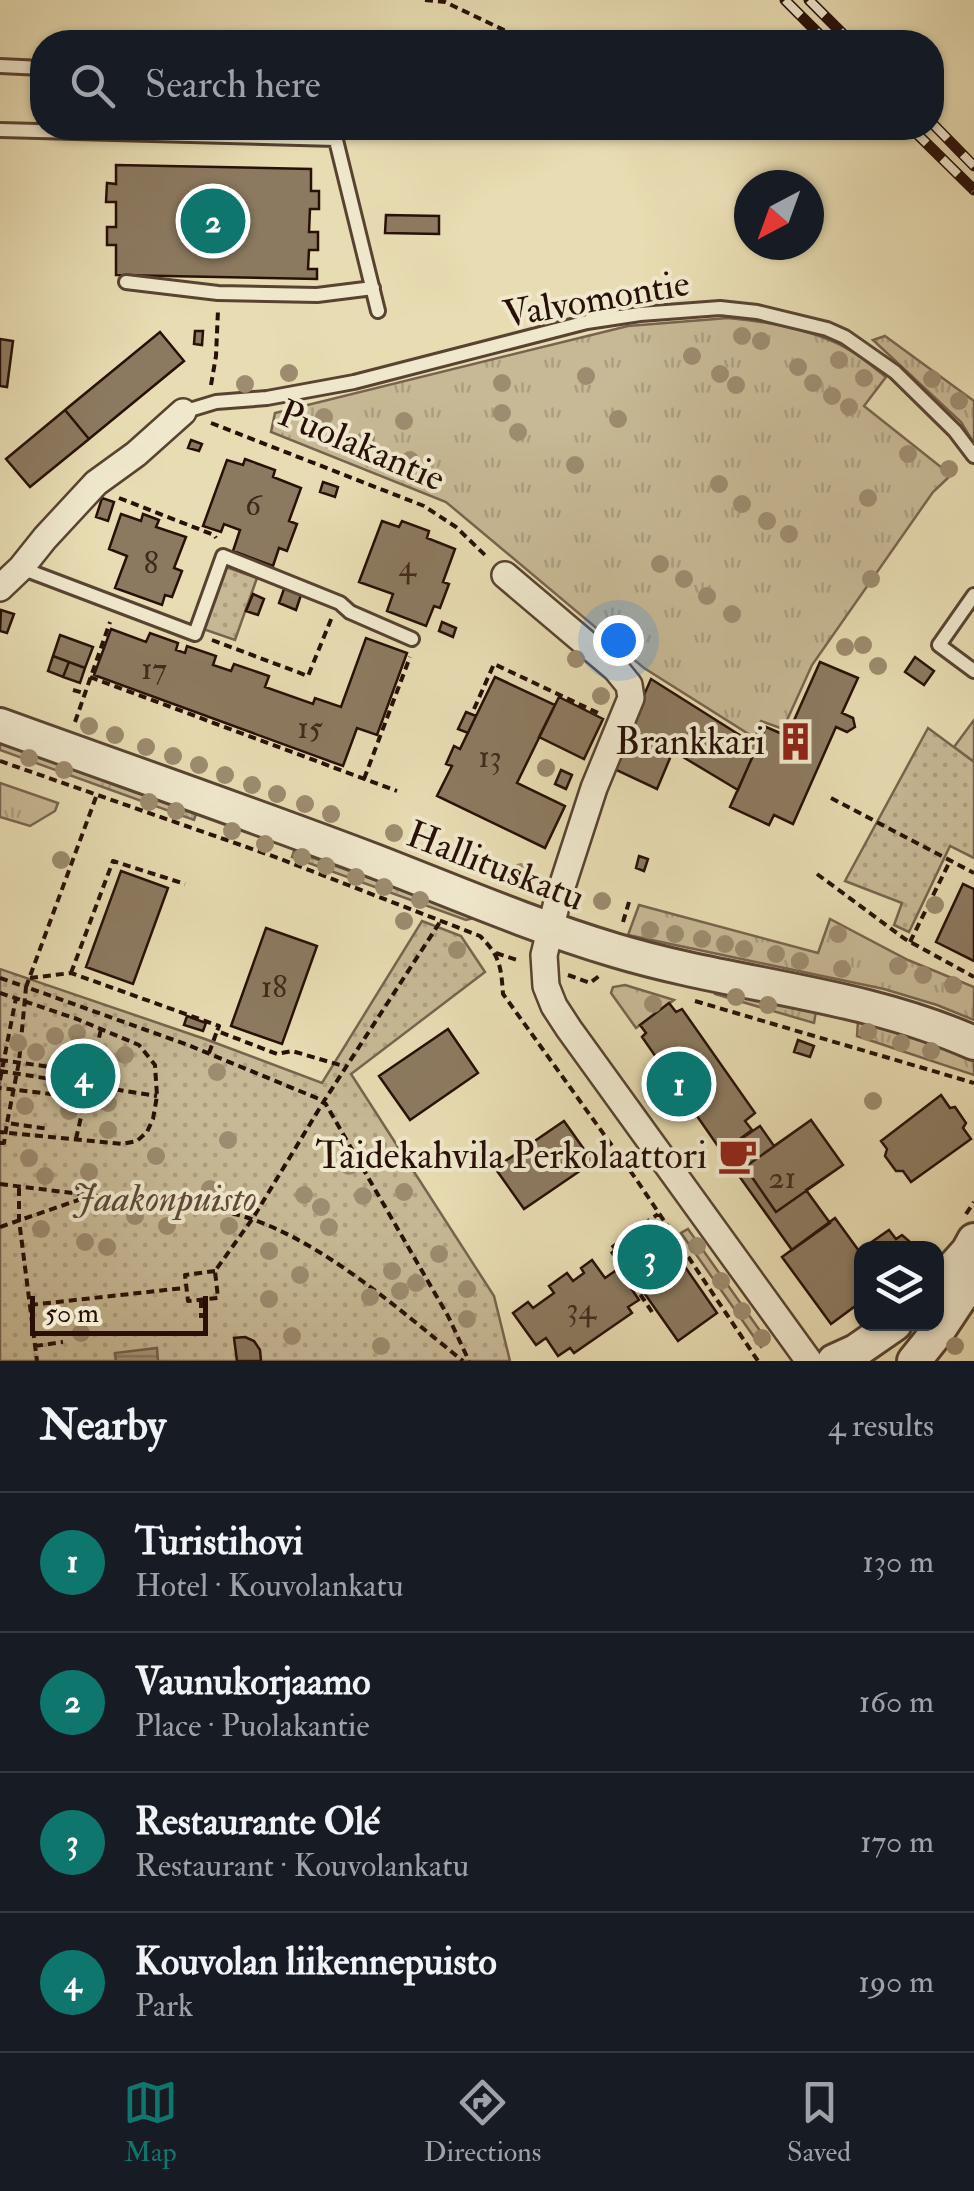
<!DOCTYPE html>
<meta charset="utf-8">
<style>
:root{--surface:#171b24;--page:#242831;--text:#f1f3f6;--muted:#9ea1a6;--line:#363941;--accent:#0f766e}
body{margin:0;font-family:"IM FELL Double Pica",serif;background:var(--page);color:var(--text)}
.controls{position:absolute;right:30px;bottom:30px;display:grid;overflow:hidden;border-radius:20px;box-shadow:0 2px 8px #0004}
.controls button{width:90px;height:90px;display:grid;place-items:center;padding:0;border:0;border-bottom:2px solid var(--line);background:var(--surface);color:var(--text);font:50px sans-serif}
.compass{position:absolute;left:734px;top:170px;width:90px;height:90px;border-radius:50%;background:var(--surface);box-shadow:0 2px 8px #0004;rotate:221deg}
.scale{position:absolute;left:30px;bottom:25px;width:178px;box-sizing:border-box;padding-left:10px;border:5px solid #281007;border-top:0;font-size:28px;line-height:35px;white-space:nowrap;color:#281007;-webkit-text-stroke:8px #f0e8cd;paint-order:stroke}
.you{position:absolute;left:618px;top:640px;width:35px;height:35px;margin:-25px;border:8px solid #fff;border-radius:50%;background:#1a73e8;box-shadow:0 0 0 15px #1a73e833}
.badge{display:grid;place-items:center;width:65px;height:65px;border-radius:50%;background:var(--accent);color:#fff;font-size:32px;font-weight:700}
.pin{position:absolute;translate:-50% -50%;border:5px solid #fff;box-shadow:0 2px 10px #0006}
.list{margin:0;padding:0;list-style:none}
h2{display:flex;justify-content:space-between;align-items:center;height:130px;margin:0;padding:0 40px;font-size:42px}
h2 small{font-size:32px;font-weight:400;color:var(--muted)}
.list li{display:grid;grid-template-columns:65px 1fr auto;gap:30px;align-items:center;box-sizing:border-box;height:140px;padding:0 40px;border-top:2px solid var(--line)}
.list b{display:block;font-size:38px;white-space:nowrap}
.list p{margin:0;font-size:32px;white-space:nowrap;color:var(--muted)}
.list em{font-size:32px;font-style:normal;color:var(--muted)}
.icon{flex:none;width:55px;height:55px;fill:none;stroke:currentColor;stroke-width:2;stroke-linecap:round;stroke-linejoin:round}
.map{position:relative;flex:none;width:974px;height:1361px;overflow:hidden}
.search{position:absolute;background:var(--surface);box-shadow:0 2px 8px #0004;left:30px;right:30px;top:30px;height:110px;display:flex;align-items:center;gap:25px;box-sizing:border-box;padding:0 35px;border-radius:40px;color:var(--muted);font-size:38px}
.sheet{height:690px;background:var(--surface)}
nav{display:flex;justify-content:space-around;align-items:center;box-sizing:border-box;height:140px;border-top:2px solid var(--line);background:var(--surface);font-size:28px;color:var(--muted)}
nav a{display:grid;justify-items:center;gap:5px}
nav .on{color:var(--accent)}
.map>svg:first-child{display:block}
</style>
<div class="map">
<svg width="974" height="1361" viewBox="0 0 974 1361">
<defs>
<pattern id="grass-tufts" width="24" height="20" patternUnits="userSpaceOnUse" patternTransform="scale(2.5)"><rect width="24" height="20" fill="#c7b995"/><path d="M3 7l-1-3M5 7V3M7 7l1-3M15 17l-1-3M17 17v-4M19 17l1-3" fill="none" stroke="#ab9e7f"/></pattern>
<pattern id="park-dots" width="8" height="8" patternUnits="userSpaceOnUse" patternTransform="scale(2.5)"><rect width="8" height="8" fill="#c7b995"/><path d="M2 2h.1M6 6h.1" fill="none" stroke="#ab9e7f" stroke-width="1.8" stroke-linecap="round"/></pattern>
<pattern id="water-rules" width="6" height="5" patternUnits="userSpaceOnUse" patternTransform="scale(2.5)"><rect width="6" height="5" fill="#a79778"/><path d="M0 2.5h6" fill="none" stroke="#887a60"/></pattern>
</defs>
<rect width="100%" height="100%" fill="#e8dcb2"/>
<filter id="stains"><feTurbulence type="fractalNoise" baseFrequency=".002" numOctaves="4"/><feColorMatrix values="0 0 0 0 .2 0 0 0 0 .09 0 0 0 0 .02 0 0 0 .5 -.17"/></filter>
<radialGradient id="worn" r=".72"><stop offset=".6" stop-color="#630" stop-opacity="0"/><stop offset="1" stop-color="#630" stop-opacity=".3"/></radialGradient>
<path fill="url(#grass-tufts)" stroke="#78644e" stroke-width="2.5" d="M728,318C763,321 799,327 832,341C852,349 869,364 886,377L864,406L951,475L933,492L812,665L783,729L761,721L755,738L644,668L446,502L271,432L275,413L628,326Z
M885,336L974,401V443L961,422L873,340Z
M974,720V762L954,747Z
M0,743L196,814L194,820L0,750Z
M0,783L58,803L55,811L30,826L0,817Z
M294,851L478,917L466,920L292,857Z
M639,905L818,953L830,919L908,960L974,987V1020L937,1005L884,989L628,935Z
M625,985L674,1000L636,1028L611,993L613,987Z
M713,988L816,1011L814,1023L715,994Z
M858,1021L937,1044L974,1060V1075L857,1036Z
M688,1229L768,1342L761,1347L681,1233Z"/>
<path fill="url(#park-dots)" stroke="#78644e" stroke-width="2.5" d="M226,567L257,578L235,640L203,629Z
M928,728L974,762V858L950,846L909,932L894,925L902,903L845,881Z
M422,921L461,936L485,972L351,1074L494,1296L510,1361H0V969L205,1039L322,1083Z"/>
<path fill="url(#water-rules)" stroke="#74614b" stroke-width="2.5" d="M157,1348L158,1361H116L115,1353Z"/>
<path fill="#8c7a60" stroke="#281007" stroke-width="2.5" d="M116,165L311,169V191H319V209H310L309,232H318V250H309L308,269H317V279L116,275V245H107V227H116V202H106L107,183L116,184Z
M386,215L439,216V234L385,233Z
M195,331H203L202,345L194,344Z
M160,332L184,361L89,439L65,410Z
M0,339L13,341L7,387L0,386Z
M65,410L89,439L30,487L6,459Z
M191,440L202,444L199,451L188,448Z
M245,459L275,470L273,477L301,488L289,521L297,524L287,551L279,548L273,566L233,551L240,530L224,524L221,532L203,526L227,460L243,465Z
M323,482L338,487L335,497L320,492Z
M102,498L114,502L108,521L96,517Z
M121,514L141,521L143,514L159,520L156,527L186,537L174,568L182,571L172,597L165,595L162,605L115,588L127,556L109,549Z
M382,521L399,527L402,521L429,531L427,538L455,549L443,582L449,584L440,608L434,606L426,626L387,611L393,594L359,582Z
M285,586L302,592L296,610L279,603Z
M253,594L264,599L258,615L246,611Z
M1,610L14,614L7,633L0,631Z
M442,622L456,628L453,637L439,631Z
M111,629L146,642L150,633L178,643L176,650L185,653L187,646L216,656L213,665L231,671L234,664L269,676L265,687L313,704L315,698L341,707L366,638L407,653L377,735L357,728L343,766L94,675Z
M60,635L93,647L85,668L53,656Z
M53,656L69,662L63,677L48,671Z
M915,657L934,671L924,685L905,672Z
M69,662L85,668L80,683L63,677Z
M820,662L858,678L842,713L853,718L855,727L847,732L836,727L793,824L774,815L769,825L730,807L766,727L787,736Z
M495,677L555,705L517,783L565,806L545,848L437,796L452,766L446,764L454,746L460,749Z
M651,679L757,746L738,790L673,751L657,789L612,768Z
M559,697L603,719L584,759L539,737Z
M466,712L476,716L468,733L458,729Z
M561,770L572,775L566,789L555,784Z
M639,856L648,859L644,871L636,868Z
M121,871L168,888L133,984L86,967Z
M963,884L974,889V961L936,942Z
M266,928L317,946L282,1044L231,1026Z
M669,1003L676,1012L682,1009L755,1113L745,1121L752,1130L722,1152L642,1037L646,1033L640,1025Z
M187,1016L206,1023L203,1031L184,1025Z
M448,1029L478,1073L410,1120L379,1076Z
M798,1040L814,1046L810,1057L794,1052Z
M941,1095L950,1108L955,1107L966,1123L963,1128L971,1139L911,1182L903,1171H896L885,1156L887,1149L881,1141Z
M811,1120L843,1165L806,1190L830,1223L792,1250L722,1152L760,1126L774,1146Z
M811,1120L843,1165L776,1212L745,1167Z
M564,1121L593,1162L524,1209L495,1168Z
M835,1218L859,1251L862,1250V1301L831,1324L782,1257Z
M654,1222L717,1313L678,1341L614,1250Z
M889,1230L896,1239L902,1235L909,1241L906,1248H863Z
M592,1260L605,1278L618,1269L639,1300L628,1307L632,1313L574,1353L570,1348L558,1356L546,1338L536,1345L513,1313L528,1302L533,1308L554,1293L549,1286L567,1273L573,1281L584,1273L581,1268Z
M245,1337L254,1341L260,1350L261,1361H237L234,1338Z"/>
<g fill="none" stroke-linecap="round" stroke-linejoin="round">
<defs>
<path id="service" d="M0,66L42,68
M333,128L378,311
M0,130L336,139
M126,282L218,293L317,295L373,288
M183,412L216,402L267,398L354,382L587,322L640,314L720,308L757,312L827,329L845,337L895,372L955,431L974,456
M21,568L195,634L223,556L340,603L350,612L412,639
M974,595L939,645L974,671"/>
<path id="minor" d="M505,575L616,669L629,685L631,698L594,788L557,902L544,955L546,986L554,1006L569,1029L809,1361
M0,588L21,568L45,538L96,483L136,454L183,412"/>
<path id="tertiary" d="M0,725C124,770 248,813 372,860C452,891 531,925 614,950C733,986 860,992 974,1043
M936,1287L968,1251L974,1240
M834,1361L856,1351L895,1324
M914,1361L938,1331L974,1277"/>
</defs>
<use href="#service" stroke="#584332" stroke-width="18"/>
<use href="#minor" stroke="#584332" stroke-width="30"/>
<use href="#tertiary" stroke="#584332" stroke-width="38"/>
<path stroke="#281007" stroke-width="4" stroke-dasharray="8 5" stroke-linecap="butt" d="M425,0L445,2L529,42
M211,385L216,356L218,310
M211,423L424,506L456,527L487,557
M119,498L214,535L216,538
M212,640L308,676L332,617
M90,677L397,791
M73,690L84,693
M474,709L494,664L598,713
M75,722L110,622
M0,761L278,858L480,936C500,956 501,966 503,994L636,1179L758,1361
M364,779L410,657
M96,797L26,987L188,1045L324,1101L448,1316L469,1361
M831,798L974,873
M817,874L905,939L974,977
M623,922L629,902
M910,942L950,861
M496,953L520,961
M71,973L113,861L185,884
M568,975L590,983L599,976
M0,978L26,987L19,1062L7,1123L49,1129
M30,978L71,973L219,1026L217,1031L277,1054L292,1051L347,1067
M0,993L77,1019L139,1045L155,1065L157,1096L153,1119L147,1132L137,1141L122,1144L0,1132
M695,1001L974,1083
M209,1053L217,1031
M0,1060L80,1071L76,1097L0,1088
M0,1071L157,1096
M0,1080L16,998
M76,1139L101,1029
M0,1143H4L7,1123
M0,1184L231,1213C314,1233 397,1308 463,1361
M19,1188V1220L37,1361
M966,1214L974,1202
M0,1227L84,1198
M215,1271L185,1275L188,1301L218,1298L215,1271L253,1218L324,1101L440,922
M201,1300V1318
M30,1305L184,1288
M652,1312L610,1249L658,1214
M35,1346L63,1342"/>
<use href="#service" stroke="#f0e8cd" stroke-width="12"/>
<use href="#minor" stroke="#f0e8cd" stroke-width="25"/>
<use href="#tertiary" stroke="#f0e8cd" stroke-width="32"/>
<defs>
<path id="rail" d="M785,0L827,42
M809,0L851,42
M932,123L974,166
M911,128L974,190"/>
</defs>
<use href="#rail" stroke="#281007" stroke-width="11"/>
<use href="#rail" stroke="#f0e8cd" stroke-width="8" stroke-dasharray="22" stroke-linecap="butt"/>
</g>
<g fill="#9d8c6f">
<circle cx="742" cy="336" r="9"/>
<circle cx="761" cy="341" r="9"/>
<circle cx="692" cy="356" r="9"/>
<circle cx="839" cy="360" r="9"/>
<circle cx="798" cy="367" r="9"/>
<circle cx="289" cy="373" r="9"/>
<circle cx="720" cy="374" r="9"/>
<circle cx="586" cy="376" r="9"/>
<circle cx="864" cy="378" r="9"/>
<circle cx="932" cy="379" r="9"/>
<circle cx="502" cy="383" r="9"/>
<circle cx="813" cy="383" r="9"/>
<circle cx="245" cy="384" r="9"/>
<circle cx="736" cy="385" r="9"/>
<circle cx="832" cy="396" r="9"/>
<circle cx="959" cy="401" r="9"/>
<circle cx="849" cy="407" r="9"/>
<circle cx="502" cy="413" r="9"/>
<circle cx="324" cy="417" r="9"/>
<circle cx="618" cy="419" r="9"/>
<circle cx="404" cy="421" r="9"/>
<circle cx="518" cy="432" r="9"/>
<circle cx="366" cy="439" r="9"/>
<circle cx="908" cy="454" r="9"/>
<circle cx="410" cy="460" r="9"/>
<circle cx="575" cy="465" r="9"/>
<circle cx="949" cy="469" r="9"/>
<circle cx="719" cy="484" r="9"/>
<circle cx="868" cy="498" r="9"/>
<circle cx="742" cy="504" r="9"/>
<circle cx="767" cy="521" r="9"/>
<circle cx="789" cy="534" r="9"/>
<circle cx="660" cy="564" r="9"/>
<circle cx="684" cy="579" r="9"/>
<circle cx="871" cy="579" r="9"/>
<circle cx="707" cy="596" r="9"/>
<circle cx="732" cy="614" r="9"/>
<circle cx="863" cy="645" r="9"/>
<circle cx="845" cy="647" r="9"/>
<circle cx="576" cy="659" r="9"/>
<circle cx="878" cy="666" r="9"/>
<circle cx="601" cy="696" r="9"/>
<circle cx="89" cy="726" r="9"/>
<circle cx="115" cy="735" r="9"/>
<circle cx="146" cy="747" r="9"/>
<circle cx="173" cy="756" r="9"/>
<circle cx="29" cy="758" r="9"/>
<circle cx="199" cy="765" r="9"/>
<circle cx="546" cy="768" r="9"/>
<circle cx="64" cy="770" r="9"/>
<circle cx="225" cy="775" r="9"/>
<circle cx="252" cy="785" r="9"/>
<circle cx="277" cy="794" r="9"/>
<circle cx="149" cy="802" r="9"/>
<circle cx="305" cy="804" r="9"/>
<circle cx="176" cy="811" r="9"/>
<circle cx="331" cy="814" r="9"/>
<circle cx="232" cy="831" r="9"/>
<circle cx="394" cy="833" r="9"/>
<circle cx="265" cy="844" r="9"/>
<circle cx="302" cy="857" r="9"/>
<circle cx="469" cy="857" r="9"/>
<circle cx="61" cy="860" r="9"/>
<circle cx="326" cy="866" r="9"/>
<circle cx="521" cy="872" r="9"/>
<circle cx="356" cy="877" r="9"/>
<circle cx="384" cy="887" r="9"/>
<circle cx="420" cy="900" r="9"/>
<circle cx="602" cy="901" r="9"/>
<circle cx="935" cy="905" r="9"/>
<circle cx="404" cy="921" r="9"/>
<circle cx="650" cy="930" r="9"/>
<circle cx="675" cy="934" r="9"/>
<circle cx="838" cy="934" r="9"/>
<circle cx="702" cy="939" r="9"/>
<circle cx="725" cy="944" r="9"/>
<circle cx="744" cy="949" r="9"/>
<circle cx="457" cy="950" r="9"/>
<circle cx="776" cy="954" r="9"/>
<circle cx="800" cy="961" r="9"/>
<circle cx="898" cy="966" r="9"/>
<circle cx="842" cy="969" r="9"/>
<circle cx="923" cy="975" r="9"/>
<circle cx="953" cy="985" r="9"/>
<circle cx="736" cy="997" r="9"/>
<circle cx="653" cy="1004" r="9"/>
<circle cx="768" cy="1005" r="9"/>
<circle cx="868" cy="1032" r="9"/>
<circle cx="77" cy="1033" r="9"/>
<circle cx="55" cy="1036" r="9"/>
<circle cx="18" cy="1043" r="9"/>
<circle cx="901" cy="1043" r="9"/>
<circle cx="931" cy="1051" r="9"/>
<circle cx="36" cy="1052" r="9"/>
<circle cx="81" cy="1053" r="9"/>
<circle cx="125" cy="1055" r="9"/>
<circle cx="217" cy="1072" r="9"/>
<circle cx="873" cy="1101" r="9"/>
<circle cx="108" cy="1103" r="9"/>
<circle cx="25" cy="1106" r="9"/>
<circle cx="69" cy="1111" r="9"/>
<circle cx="108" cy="1130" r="9"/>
<circle cx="228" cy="1140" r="9"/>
<circle cx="156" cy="1156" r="9"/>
<circle cx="29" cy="1158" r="9"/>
<circle cx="349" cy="1166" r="9"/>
<circle cx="89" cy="1172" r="9"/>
<circle cx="45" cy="1176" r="9"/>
<circle cx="210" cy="1189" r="9"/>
<circle cx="404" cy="1192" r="9"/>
<circle cx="304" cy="1195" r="9"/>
<circle cx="363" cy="1196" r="9"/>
<circle cx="321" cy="1207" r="9"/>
<circle cx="135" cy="1216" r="9"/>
<circle cx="167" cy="1226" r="9"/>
<circle cx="229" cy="1226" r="9"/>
<circle cx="329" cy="1227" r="9"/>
<circle cx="41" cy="1229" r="9"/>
<circle cx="85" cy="1242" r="9"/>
<circle cx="697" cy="1246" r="9"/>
<circle cx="107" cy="1247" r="9"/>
<circle cx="269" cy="1251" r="9"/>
<circle cx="439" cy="1254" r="9"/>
<circle cx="392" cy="1271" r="9"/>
<circle cx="300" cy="1275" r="9"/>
<circle cx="721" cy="1281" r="9"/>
<circle cx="416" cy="1283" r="9"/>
<circle cx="467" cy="1289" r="9"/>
<circle cx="400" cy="1291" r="9"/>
<circle cx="370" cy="1297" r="9"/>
<circle cx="269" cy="1299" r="9"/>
<circle cx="742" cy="1311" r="9"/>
<circle cx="467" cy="1319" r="9"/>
<circle cx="81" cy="1333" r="9"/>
<circle cx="292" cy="1336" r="9"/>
<circle cx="762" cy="1338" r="9"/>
<circle cx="381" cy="1346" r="9"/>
<circle cx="955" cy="1346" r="9"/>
</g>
<defs>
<symbol id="building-bare" viewBox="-9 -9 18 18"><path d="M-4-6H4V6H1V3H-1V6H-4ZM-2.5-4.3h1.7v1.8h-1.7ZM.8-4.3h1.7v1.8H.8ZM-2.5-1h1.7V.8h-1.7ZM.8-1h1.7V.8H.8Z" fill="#8f2418" stroke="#f0e8cd" stroke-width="2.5" paint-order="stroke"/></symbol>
<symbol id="cafe-bare" viewBox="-9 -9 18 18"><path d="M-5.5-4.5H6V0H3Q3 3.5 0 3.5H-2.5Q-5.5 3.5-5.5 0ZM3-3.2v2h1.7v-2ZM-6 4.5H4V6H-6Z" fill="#8f2418" stroke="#f0e8cd" stroke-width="2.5" paint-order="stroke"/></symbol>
</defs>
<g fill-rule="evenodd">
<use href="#building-bare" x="768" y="714" width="55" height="55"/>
<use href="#cafe-bare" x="710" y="1128" width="55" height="55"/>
</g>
<g text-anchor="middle" stroke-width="8" stroke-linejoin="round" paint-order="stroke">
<g font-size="32" fill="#412a1d">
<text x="253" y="515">6</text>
<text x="151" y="573">8</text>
<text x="407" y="576">4</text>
<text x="154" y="679">17</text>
<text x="310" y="738">15</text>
<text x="490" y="767">13</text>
<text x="274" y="997">18</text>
<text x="782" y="1188">21</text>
<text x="581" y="1319">34</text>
</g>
<g font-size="38" fill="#281007" stroke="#f0e8cd">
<text transform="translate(596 298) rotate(-10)" y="13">Valvomontie</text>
<text transform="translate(362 445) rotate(23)" y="13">Puolakantie</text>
<text transform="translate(496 865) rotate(21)" y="13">Hallituskatu</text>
</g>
<g font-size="38" fill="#281007" stroke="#f0e8cd" text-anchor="end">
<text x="765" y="754">Brankkari</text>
<text x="707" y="1168">Taidekahvila Perkolaattori</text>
</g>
<g font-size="38" font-style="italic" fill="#604b39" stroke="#f0e8cd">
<text x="164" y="1211">Jaakonpuisto</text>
</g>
</g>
<rect width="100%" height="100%" filter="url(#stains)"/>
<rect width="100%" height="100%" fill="url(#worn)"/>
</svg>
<div class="controls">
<button><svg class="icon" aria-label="layers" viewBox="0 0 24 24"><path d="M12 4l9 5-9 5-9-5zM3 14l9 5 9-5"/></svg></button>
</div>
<svg class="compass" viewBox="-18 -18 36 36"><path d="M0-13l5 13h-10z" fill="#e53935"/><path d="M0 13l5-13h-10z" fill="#9ea1a6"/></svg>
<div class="scale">50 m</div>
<div class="you"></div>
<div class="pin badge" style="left:679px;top:1084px">1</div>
<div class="pin badge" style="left:213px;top:221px">2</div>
<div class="pin badge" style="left:650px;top:1257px">3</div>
<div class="pin badge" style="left:83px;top:1076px">4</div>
<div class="search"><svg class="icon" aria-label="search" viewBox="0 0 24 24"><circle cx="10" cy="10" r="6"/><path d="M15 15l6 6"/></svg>Search here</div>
</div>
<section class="sheet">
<h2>Nearby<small>4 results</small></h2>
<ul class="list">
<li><span class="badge">1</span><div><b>Turistihovi</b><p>Hotel · Kouvolankatu</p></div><em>130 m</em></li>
<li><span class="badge">2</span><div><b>Vaunukorjaamo</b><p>Place · Puolakantie</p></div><em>160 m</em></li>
<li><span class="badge">3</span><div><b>Restaurante Olé</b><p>Restaurant · Kouvolankatu</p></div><em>170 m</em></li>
<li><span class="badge">4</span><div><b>Kouvolan liikennepuisto</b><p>Park</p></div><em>190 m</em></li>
</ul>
</section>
<nav>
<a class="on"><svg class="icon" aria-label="map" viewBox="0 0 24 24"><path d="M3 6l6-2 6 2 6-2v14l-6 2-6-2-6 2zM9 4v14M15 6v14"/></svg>Map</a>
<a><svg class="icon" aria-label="directions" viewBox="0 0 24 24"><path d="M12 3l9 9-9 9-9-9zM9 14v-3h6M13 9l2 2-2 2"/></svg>Directions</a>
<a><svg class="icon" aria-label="saved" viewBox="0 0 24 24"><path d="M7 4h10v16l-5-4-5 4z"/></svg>Saved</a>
</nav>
